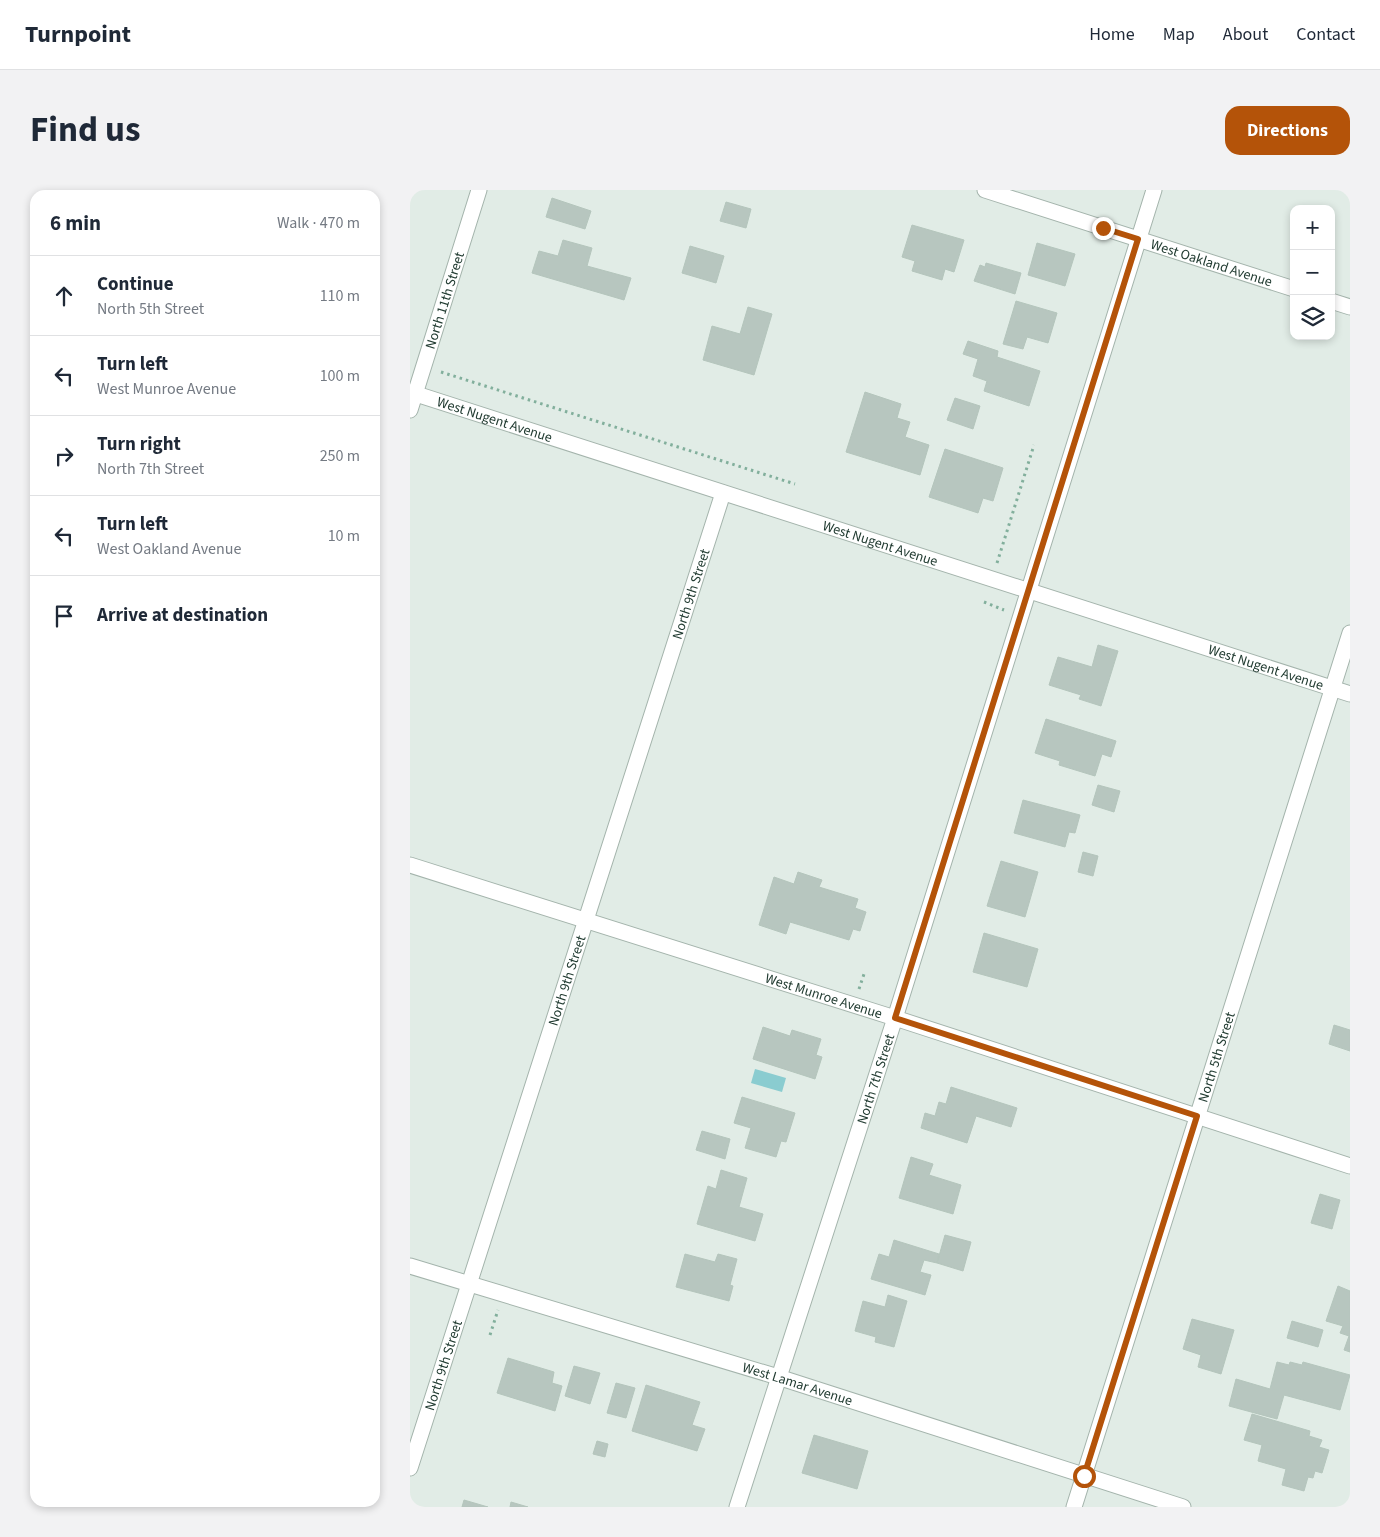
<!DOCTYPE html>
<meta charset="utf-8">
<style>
:root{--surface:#fff;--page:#f2f2f3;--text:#1f2937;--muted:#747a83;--line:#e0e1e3;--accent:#b45309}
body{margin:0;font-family:"Source Sans 3",sans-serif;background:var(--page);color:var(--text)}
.controls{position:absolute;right:15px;top:15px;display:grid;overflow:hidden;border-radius:10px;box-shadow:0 2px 8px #0003}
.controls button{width:45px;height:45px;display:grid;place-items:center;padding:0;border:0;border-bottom:1px solid var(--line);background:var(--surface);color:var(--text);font:25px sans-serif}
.stop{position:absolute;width:15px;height:15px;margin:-11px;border:4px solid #b45309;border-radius:50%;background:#fff}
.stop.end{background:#b45309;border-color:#fff;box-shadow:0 1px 5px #0008}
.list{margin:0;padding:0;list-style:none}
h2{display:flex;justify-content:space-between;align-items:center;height:65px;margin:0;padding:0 20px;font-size:21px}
h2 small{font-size:16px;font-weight:400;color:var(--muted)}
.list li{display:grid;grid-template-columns:32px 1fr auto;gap:15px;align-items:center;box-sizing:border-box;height:80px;padding:0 20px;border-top:1px solid var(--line)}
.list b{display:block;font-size:19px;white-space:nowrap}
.list p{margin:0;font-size:16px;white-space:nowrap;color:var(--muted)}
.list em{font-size:16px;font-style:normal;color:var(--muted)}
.icon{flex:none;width:28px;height:28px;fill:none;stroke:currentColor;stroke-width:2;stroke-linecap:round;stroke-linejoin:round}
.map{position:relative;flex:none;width:940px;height:1317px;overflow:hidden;border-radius:15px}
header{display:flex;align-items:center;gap:30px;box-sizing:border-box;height:70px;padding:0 25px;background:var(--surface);border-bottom:1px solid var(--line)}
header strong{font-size:24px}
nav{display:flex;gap:28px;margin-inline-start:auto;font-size:18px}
.intro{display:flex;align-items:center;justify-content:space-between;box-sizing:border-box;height:120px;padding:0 30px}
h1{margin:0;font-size:35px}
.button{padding:12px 22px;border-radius:15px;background:var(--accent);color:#fff;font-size:18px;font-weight:700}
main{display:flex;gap:30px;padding:0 30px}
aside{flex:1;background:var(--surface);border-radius:15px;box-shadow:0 2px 8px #0003}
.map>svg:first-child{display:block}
</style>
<header>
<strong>Turnpoint</strong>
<nav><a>Home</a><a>Map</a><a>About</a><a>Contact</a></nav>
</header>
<div class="intro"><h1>Find us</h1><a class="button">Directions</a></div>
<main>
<aside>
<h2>6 min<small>Walk · 470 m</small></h2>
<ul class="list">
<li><svg class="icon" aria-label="ahead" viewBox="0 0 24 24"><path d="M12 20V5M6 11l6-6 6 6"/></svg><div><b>Continue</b><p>North 5th Street</p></div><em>110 m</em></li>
<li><svg class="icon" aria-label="left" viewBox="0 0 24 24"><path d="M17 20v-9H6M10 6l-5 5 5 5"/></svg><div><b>Turn left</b><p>West Munroe Avenue</p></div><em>100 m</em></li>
<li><svg class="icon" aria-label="right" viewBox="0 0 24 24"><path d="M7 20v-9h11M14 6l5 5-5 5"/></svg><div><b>Turn right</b><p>North 7th Street</p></div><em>250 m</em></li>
<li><svg class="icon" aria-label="left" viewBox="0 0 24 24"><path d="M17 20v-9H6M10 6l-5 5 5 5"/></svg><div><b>Turn left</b><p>West Oakland Avenue</p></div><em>10 m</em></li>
<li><svg class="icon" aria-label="arrive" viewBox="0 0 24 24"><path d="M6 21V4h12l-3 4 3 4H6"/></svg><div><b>Arrive at destination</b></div></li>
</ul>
</aside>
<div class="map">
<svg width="940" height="1317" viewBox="0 0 940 1317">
<rect width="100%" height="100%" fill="#e1ece6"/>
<path fill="#8accd0" d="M345,879L376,888L372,902L341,893Z"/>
<path fill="#b7c6bf" stroke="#b4c5bc" d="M142,8L181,21L175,39L136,27Z
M316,12L341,19L336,38L310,31Z
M502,35L554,50L544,82L535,79L532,90L502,81L505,71L492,67Z
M153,50L182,58L177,76L221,88L214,110L122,83L129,61L148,66Z
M627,53L665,64L655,96L618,85Z
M280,56L314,66L306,93L272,83Z
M576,73L611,83L605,104L564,91L570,75L575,77Z
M606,111L647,123L638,153L617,147L613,159L593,154Z
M338,117L362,124L344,185L293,170L302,136L330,144Z
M558,151L588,161L587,167L630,181L619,216L574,201L577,191L563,186L568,169L553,164Z
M455,202L491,214L487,228L500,232L495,247L519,255L510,285L436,262Z
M545,208L570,216L563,239L537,230Z
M535,259L593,278L583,311L573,308L568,323L519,307Z
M688,455L708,461L691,516L669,509L671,505L639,495L648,467L682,477Z
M636,529L706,551L701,567L692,564L685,586L649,575L650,571L625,563Z
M688,595L710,601L704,622L682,615Z
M613,610L670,625L665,643L659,642L655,657L604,643Z
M673,662L688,666L683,686L668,682Z
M591,671L628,682L615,727L577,716Z
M388,682L412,690L409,697L448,709L445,718L456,722L450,741L443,739L439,750L380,732L376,744L349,735L364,687L384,694Z
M574,743L628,759L617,797L563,782Z
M924,835L940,840V861L919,854Z
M353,837L380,846L382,840L411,849L406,865L412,867L405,889L343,869Z
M541,897L607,918L601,937L566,926L557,953L511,938L515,923L525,926L529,912L536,914Z
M332,907L385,923L376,952L371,951L366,967L335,958L341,938L324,933Z
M292,941L320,949L315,969L286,960Z
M501,967L523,974L519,985L551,995L543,1024L489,1008Z
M311,980L337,988L329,1017L353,1024L345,1051L287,1034L298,996L306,999Z
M910,1004L930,1010L922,1039L901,1033Z
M535,1045L561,1052L553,1081L527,1073Z
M484,1050L529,1064L527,1073L514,1070L510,1082L521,1085L515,1105L461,1089L469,1064L479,1067Z
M275,1064L305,1072L308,1064L327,1069L320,1095L323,1096L319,1111L266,1097Z
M928,1096L940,1101V1162L934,1160L939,1146L930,1143L933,1136L916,1131Z
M478,1105L497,1111L484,1157L465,1152L466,1147L445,1141L453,1111L475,1117Z
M782,1129L824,1140L811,1184L788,1177L791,1165L773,1159Z
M882,1131L913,1140L908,1157L877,1148Z
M98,1168L144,1182L142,1193L152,1196L145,1221L87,1203Z
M867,1172L879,1175L880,1172L892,1175L893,1172L940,1185L930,1220L874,1205L867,1229L819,1216L826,1189L860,1199Z
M164,1176L190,1183L180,1214L155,1206Z
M206,1193L225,1198L216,1228L197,1223Z
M236,1195L290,1212L282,1235L295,1239L287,1261L222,1241Z
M842,1224L900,1241L899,1246L912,1250L909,1257L919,1260L912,1283L905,1281L903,1288L898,1287L894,1301L872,1295L876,1279L848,1271L852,1255L834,1250Z
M404,1245L458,1261L447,1299L392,1283Z
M187,1251L198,1254L195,1267L183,1264Z
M54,1310L78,1317H52Z
M101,1312L118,1317H100Z"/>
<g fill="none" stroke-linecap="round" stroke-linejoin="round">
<defs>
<g id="minor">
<path id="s1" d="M575,0L884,99"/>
<path d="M921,111L940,117"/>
<path id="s2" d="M0,202L940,504"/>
<path id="s3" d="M0,220L69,0"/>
<path id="s4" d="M0,675L485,828L940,976"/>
<path id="s5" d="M0,1076L368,1187L773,1317"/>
<path id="s6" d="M0,1278L313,303"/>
<path id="s7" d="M327,1317L485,828L744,0"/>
<path id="s8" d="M664,1317L940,443"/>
</g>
</defs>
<use href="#minor" stroke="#a4b4ac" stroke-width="17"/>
<path stroke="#82af9c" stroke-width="3" stroke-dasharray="2.5 4" stroke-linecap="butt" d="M31,182L385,294
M587,373L624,255
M574,412L594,420
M449,799L454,784
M80,1145L88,1120"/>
<use href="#minor" stroke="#fff" stroke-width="15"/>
</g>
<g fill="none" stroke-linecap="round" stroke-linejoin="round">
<path stroke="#b45309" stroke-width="6" d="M674,1286L787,926L485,828L728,49L693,38"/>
</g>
<g text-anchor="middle" stroke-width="4" stroke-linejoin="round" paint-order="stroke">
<g font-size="14" fill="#223c32" stroke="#f2f8f4">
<text dy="5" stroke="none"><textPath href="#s1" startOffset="238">West Oakland Avenue</textPath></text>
<text dy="5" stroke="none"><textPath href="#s3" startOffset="115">North 11th Street</textPath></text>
<text dy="5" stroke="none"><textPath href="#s2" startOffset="89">West Nugent Avenue</textPath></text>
<text dy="5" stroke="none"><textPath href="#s2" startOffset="494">West Nugent Avenue</textPath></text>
<text dy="5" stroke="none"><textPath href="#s6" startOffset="918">North 9th Street</textPath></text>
<text dy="5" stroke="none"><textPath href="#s2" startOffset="899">West Nugent Avenue</textPath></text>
<text dy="5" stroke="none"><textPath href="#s6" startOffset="512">North 9th Street</textPath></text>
<text dy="5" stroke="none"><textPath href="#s4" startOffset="434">West Munroe Avenue</textPath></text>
<text dy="5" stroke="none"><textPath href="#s8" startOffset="472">North 5th Street</textPath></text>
<text dy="5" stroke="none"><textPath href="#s7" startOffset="450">North 7th Street</textPath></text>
<text dy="5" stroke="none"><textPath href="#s6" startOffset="108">North 9th Street</textPath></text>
<text dy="5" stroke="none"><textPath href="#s5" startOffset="405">West Lamar Avenue</textPath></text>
</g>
</g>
</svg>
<div class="controls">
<button>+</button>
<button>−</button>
<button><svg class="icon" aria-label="layers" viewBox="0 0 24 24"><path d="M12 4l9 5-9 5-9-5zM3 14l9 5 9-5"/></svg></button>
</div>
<div class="stop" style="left:674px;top:1286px"></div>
<div class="stop end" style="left:693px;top:38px"></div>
</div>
</main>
